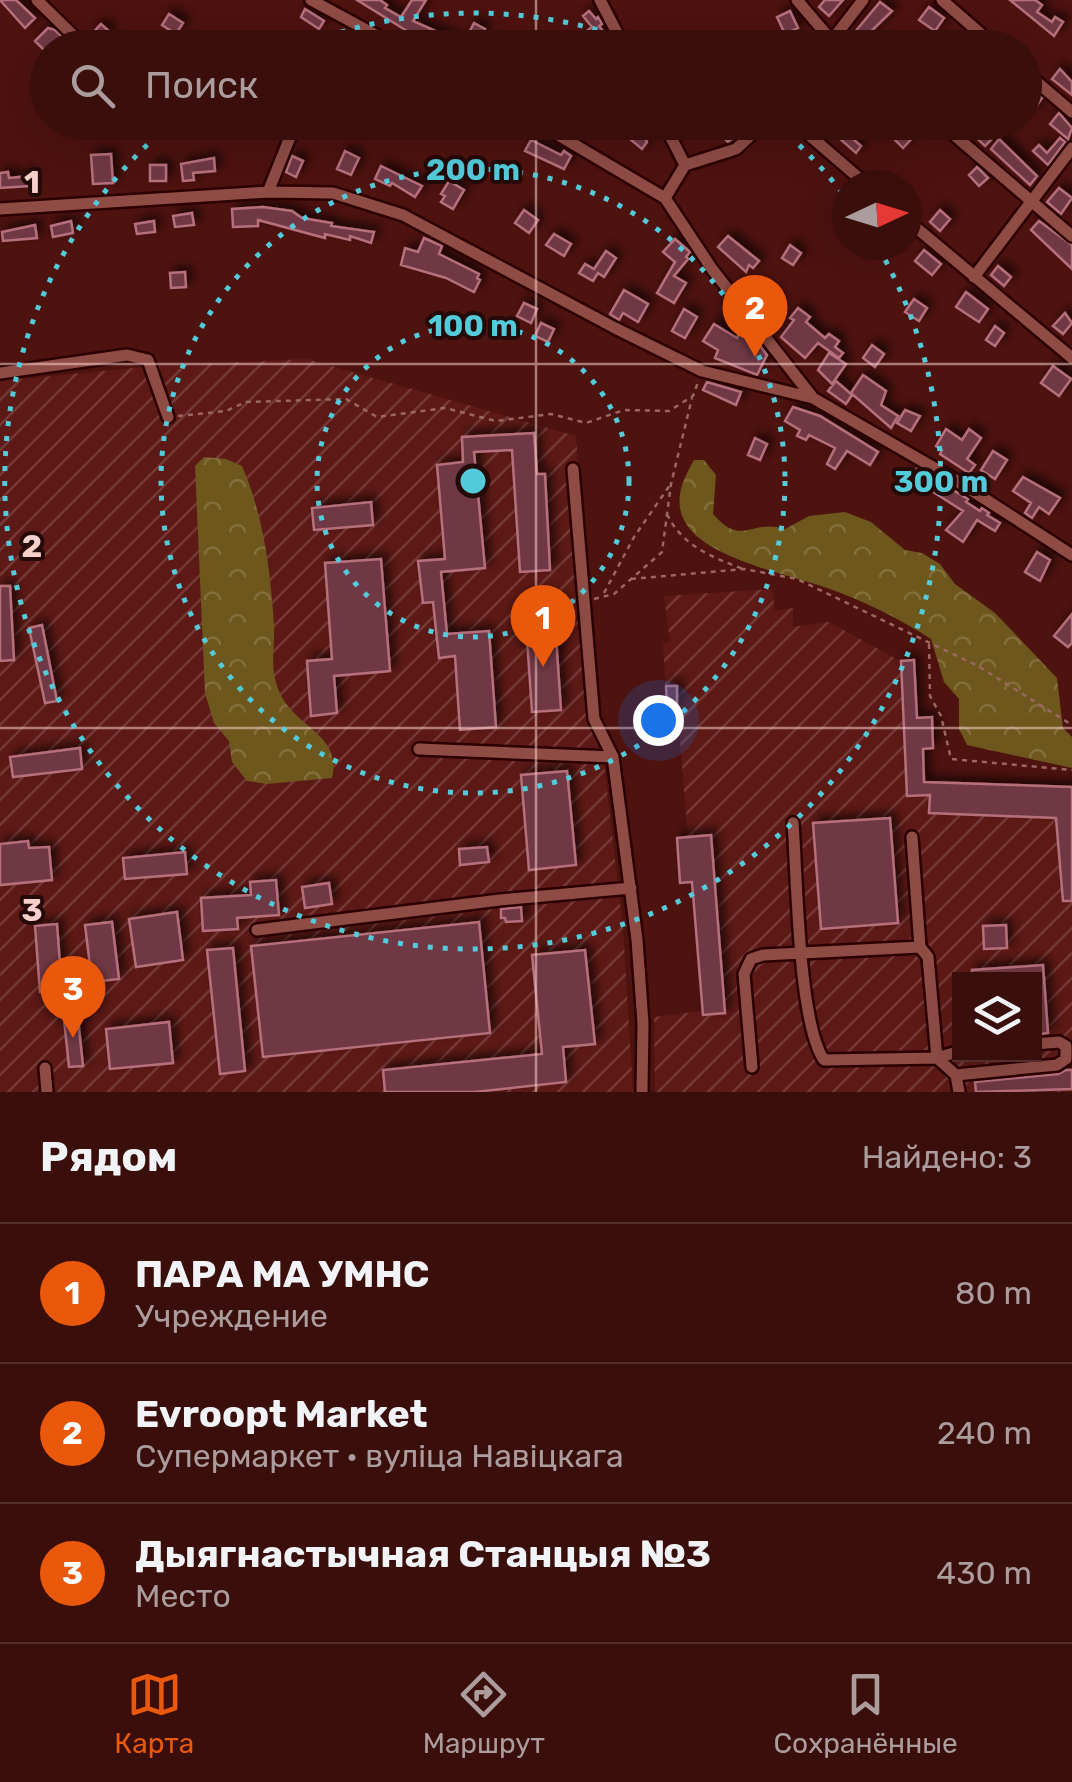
<!DOCTYPE html>
<html lang="ru">
<meta charset="utf-8">
<style>
:root{--surface:#3a0e0b;--page:#451c19;--text:#f1f3f6;--muted:#ab9c9d;--line:#542e2c;--accent:#ea580c}
body{margin:0;font-family:Rubik,sans-serif;background:var(--page);color:var(--text)}
.controls{position:absolute;right:30px;bottom:30px;display:grid;overflow:hidden;border-radius:0px;box-shadow:0 10px 40px #0002}
.controls button{width:90px;height:90px;display:grid;place-items:center;padding:0;border:0;border-bottom:2px solid var(--line);background:var(--surface);color:var(--text);font:50px sans-serif}
.compass{position:absolute;left:832px;top:170px;width:90px;height:90px;border-radius:50%;background:var(--surface);box-shadow:0 10px 40px #0002;rotate:86deg}
.you{position:absolute;left:658px;top:720px;width:35px;height:35px;margin:-25px;border:8px solid #fff;border-radius:50%;background:#1a73e8;box-shadow:0 0 0 15px #1a73e833}
.badge{display:grid;place-items:center;width:65px;height:65px;border-radius:50%;background:var(--accent);color:#fff;font-size:32px;font-weight:700}
.pin{position:absolute;translate:-50% -82px;filter:drop-shadow(0 2px 5px #0008)}
.pin::after{content:'';position:absolute;top:52px;width:35px;height:30px;background:inherit;clip-path:polygon(0 0,100% 0,50% 100%)}
.list{margin:0;padding:0;list-style:none}
h2{display:flex;justify-content:space-between;align-items:center;height:130px;margin:0;padding:0 40px;font-size:42px}
h2 small{font-size:32px;font-weight:400;color:var(--muted)}
.list li{display:grid;grid-template-columns:65px 1fr auto;gap:30px;align-items:center;box-sizing:border-box;height:140px;padding:0 40px;border-top:2px solid var(--line)}
.list b{display:block;font-size:38px;white-space:nowrap}
.list p{margin:0;font-size:32px;white-space:nowrap;color:var(--muted)}
.list em{font-size:32px;font-style:normal;color:var(--muted)}
.icon{flex:none;width:55px;height:55px;fill:none;stroke:currentColor;stroke-width:2;stroke-linecap:round;stroke-linejoin:round}
.map{position:relative;flex:none;width:1072px;height:1092px;overflow:hidden}
.search{position:absolute;background:var(--surface);box-shadow:0 10px 40px #0002;left:30px;right:30px;top:30px;height:110px;display:flex;align-items:center;gap:25px;box-sizing:border-box;padding:0 35px;border-radius:55px;color:var(--muted);font-size:38px}
.sheet{height:550px;background:var(--surface)}
nav{display:flex;justify-content:space-around;align-items:center;box-sizing:border-box;height:140px;border-top:2px solid var(--line);background:var(--surface);font-size:28px;color:var(--muted)}
nav a{display:grid;justify-items:center;gap:5px}
nav .on{color:var(--accent)}
.map>svg:first-child{display:block}
</style>
<div class="map">
<svg width="1072" height="1092" viewBox="0 0 1072 1092">
<defs>
<pattern id="industrial-furrows" width="10" height="10" patternUnits="userSpaceOnUse" patternTransform="scale(2.5)"><rect width="10" height="10" fill="#5d1915"/><path d="M-1 1l2-2M0 10L10 0M9 11l2-2" fill="none" stroke="#753936"/></pattern>
<pattern id="forest-crowns" width="20" height="18" patternUnits="userSpaceOnUse" patternTransform="scale(2.5)"><rect width="20" height="18" fill="#6e571c"/><path d="M2 6a3 3 0 1 1 6 0M12 15a3 3 0 1 1 6 0" fill="none" stroke="#836e3c"/></pattern>
<filter id="shadow"><feDropShadow dx="5.5" dy="-5.5" stdDeviation="5" flood-color="#0009"/></filter>
</defs>
<rect width="100%" height="100%" fill="#4e120f"/>
<path fill="url(#industrial-furrows)" fill-rule="evenodd" d="M307,359L576,436L599,720L623,928L633,1092H0V381L155,366Z
M772,589L775,611L793,608V627L829,622L900,661L914,660L917,717H932L933,748L923,749L924,779L1072,787V1092H655L654,1017L702,1011L692,882L680,883L677,838L688,836L677,707H667L663,643L670,642L664,596ZM960,979H1034V1054H960Z"/>
<path fill="url(#forest-crowns)" d="M204,457L226,459L242,466C264,517 270,569 274,624C275,642 271,661 275,678C285,729 343,728 332,778L267,784L247,781L232,762L229,741L214,723L205,693L195,466Z
M694,460H704L716,475L713,514C743,548 750,518 785,529L809,516L845,512L871,522L905,550L922,553L940,564L955,584L995,613L1057,678L1063,728L1072,737V768L967,745L959,729V699L944,682L931,639C898,618 864,601 827,588C790,575 709,559 687,525C672,503 682,481 694,460Z"/>
<path fill="#703744" stroke="#b56f7c" stroke-width="2.5" filter="url(#shadow)" d="M0,0H16L35,18L25,28Z
M357,0H380L387,5L385,8L401,17L412,0H426L413,21L458,41L454,48H442L435,44L433,47Z
M825,0H843L829,16L819,7Z
M1010,0H1035L1042,5L1037,12L1052,22L1055,17L1063,22L1054,36Z
M880,2L892,11L862,40L854,33Z
M929,7L944,18L935,31L919,20Z
M305,9L324,21L319,29L301,17Z
M589,11L596,19L598,17L602,24L599,26L606,35L596,42L588,30L592,27L583,16Z
M790,11L798,28L785,34L777,17Z
M169,14L183,23L176,34L162,25Z
M474,23L485,29L478,42L467,37Z
M101,24L110,32L99,44L90,36Z
M48,28L55,30L72,48H63L55,41L45,51L35,41Z
M1060,69L1072,82V95L1052,79Z
M1024,84L1042,98L1032,112L1024,106Z
M1059,113L1072,128L1068,139L1050,124Z
M622,122H652L643,133L647,142L642,149L630,139L635,133Z
M738,122H751L728,142L724,138Z
M960,122H985L979,129L991,140L985,146Z
M903,125L915,135L903,148L892,137Z
M845,132L861,146L856,153L839,138Z
M1060,138L1065,142L1048,165L1033,151L1039,145L1047,153Z
M999,139L1037,176L1030,185L991,149Z
M531,140L561,155L564,151L571,156L564,169L525,151Z
M345,151L359,158L351,175L337,169Z
M111,154L113,183L93,184L91,155Z
M292,156L303,161L296,177L286,172Z
M214,158L215,171L193,173L194,180L183,181L181,164Z
M150,165H166V181H150Z
M381,166L422,186L415,197L392,183L390,186L375,179Z
M977,167L988,178L979,186L969,175Z
M8,172L9,178L31,176L30,186L0,188V173Z
M449,181L464,190L453,209L441,202L445,196L441,194Z
M1059,188L1072,198L1061,214L1047,202Z
M263,207L292,211L302,218L332,223L331,226L374,232L371,243L350,236V240L325,234V238L258,220V226L233,227L232,209Z
M524,210L538,220L529,233L515,223Z
M940,210L950,219L940,231L930,222Z
M192,213L194,225L175,227L173,216Z
M71,221L73,233L53,237L51,226Z
M154,221L155,232L137,234L135,224Z
M1039,221L1072,245V269L1031,230Z
M35,225L37,238L3,241L2,232Z
M554,234L571,244L564,256L546,245Z
M728,236L759,261L753,268L749,265L746,272L718,247Z
M424,238L442,246L439,254L479,274L477,278L480,280L474,292L446,278L401,265L405,248L418,252Z
M675,239L690,252L686,257L688,259L674,276L686,283L674,303L657,293L675,262L663,252Z
M790,245L801,253L793,265L782,258Z
M924,250L941,264L932,275L915,261Z
M606,251L616,258L604,277L598,273L593,281L579,273L585,264L594,269Z
M998,266L1011,277L1004,286L991,275Z
M185,272L186,287L171,288L170,273Z
M624,290L648,304L638,322L623,313L619,320L610,314Z
M966,292L988,309L979,322L956,307Z
M914,299L927,308L919,321L905,312Z
M524,303L537,309L531,323L517,316Z
M798,308L810,317L806,322L825,338L829,334L839,341L835,347L843,353L839,358L818,343L805,358L781,337L794,320L790,318Z
M684,309L697,317L685,338L672,331Z
M1065,313L1072,323L1063,334L1053,326Z
M541,323L554,329L548,342L535,336Z
M714,324L737,338L739,334L760,346L767,355L757,375L715,358L718,350L703,341Z
M995,326L1004,333L995,346L986,340Z
M872,345L884,354L875,367L863,358Z
M829,353L846,364L832,384L818,370Z
M1053,366L1071,379L1059,396L1041,383Z
M863,375L886,391L881,405L898,416L891,428L851,393Z
M836,381L852,395L846,404L828,391Z
M707,382L741,392L736,405L703,390Z
M793,407L820,416L878,452L870,465L847,451L835,469L827,464L835,448L809,435L806,440L797,436L800,430L785,421Z
M905,410L920,416L911,431L897,423Z
M946,429L962,440L969,429L981,438L967,459L975,465L969,473L940,454L942,450L936,446Z
M534,433L537,474H545L550,570L520,572L512,450L474,452L485,568L441,572L447,634L489,631L496,727L460,730L455,656L439,658L433,602L423,603L418,561L445,559L437,465L463,462L462,437Z
M755,438L767,444L760,460L748,455Z
M993,451L1007,460L995,479L981,470Z
M917,469L968,499L966,502L980,511L982,508L989,513L987,515L1000,523L995,531L977,520L963,542L946,530L963,511L911,478Z
M1023,477L1060,498L1049,514L1039,507L1032,518L1025,513L1031,503L1013,491Z
M371,502L373,525L314,530L312,508Z
M1037,552L1050,560L1040,581L1025,572Z
M381,559L390,671L334,676L337,713L311,716L307,661L332,659L325,563Z
M0,586H10L14,660L0,661Z
M1072,614V643L1068,647L1054,636Z
M555,622L561,710L532,712L526,624Z
M42,625L57,701L45,703L29,628Z
M914,660L917,718L932,717L933,748L923,749L924,782L1072,787V901H1063L1056,818L929,813L930,795L907,796L901,661Z
M666,686H677V706L667,707Z
M80,748L82,769L13,777L10,757Z
M567,771L576,865L529,870L521,775Z
M890,818L898,923L821,929L813,823Z
M711,835L725,1013L703,1015L692,882L680,883L677,838Z
M28,841L29,848L49,847L52,880L0,885V844Z
M487,847L489,862L460,865L459,849Z
M185,852L187,874L125,879L123,858Z
M276,880L279,915L237,918L238,929L203,931L201,898L251,895L250,882Z
M329,883L332,904L305,908L302,887Z
M521,907L522,921L506,922L505,918H501V909Z
M177,912L183,960L136,967L129,919Z
M112,922L119,979L92,982L85,925Z
M479,922L490,1033L263,1057L251,946Z
M57,924L62,991L40,992L35,926Z
M1006,925L1007,948L984,949L983,926Z
M233,948L245,1071L220,1074L207,950Z
M585,950L595,1044L563,1047L566,1082L474,1092H385L383,1070L542,1054L532,955Z
M1043,965L1048,1033L1034,1035V980H972V970Z
M77,1009L83,1066L69,1067L63,1010Z
M169,1022L173,1063L110,1069L106,1029Z
M1066,1070H1072V1089L976,1092L975,1082L1058,1074Z"/>
<g fill="none" stroke-linecap="round" stroke-linejoin="round">
<defs>
<path id="minor" d="M37,0L86,48
M311,0L400,48
M600,0L625,48
M797,0L832,41
M942,0L997,48
M836,35L851,48
M826,48L863,0
M1024,71L1072,112
M536,122L665,198
M663,122L685,165L665,198L712,269L813,398L957,481L1072,555
M794,122L867,185
M939,122L1072,236
M685,165L736,149L765,122
M268,192L296,122
M0,209L268,192L333,193L403,215L615,328L702,371L813,398
M907,220L1072,358
M974,277L1072,148
M0,373L127,355L148,360L168,417
M573,469L594,719L613,757L637,940L643,1023L642,1092
M419,749L613,757
M793,823C797,875 798,1022 824,1060L937,1058L960,1051
M912,837L920,947
M257,930L500,900L631,888
M752,1067L744,974L751,959L763,955L920,947L928,957L937,1058L956,1075L959,1092
M45,1068L47,1092
M956,1075L1057,1065L1066,1059V1046L1059,1042L1034,1044"/>
</defs>
<use href="#minor" stroke="#2c0102" stroke-width="16"/>
<path stroke="#9a6763" stroke-width="2.5" stroke-dasharray="5 5" stroke-linecap="butt" d="M178,416L226,411L246,402L346,399L377,417L445,408L496,421L551,414L586,423L624,410L669,411L693,396L698,382
M667,514C682,546 712,557 743,569
M631,579L744,569L797,579L978,666L1072,725
M604,593L634,537L670,485
M594,599L614,594L662,552L671,484L692,398
M929,644L930,696L941,716L951,759L1072,770"/>
<use href="#minor" stroke="#8e4c45" stroke-width="11"/>
</g>
<path fill="none" stroke="#f8d0cb" stroke-width="2.5" stroke-opacity="0.55" d="M536,0V48M536,122V1092M0,364H1072M0,728H1072"/>
<g fill="none" stroke="#53cbdb" stroke-width="5" stroke-dasharray="5 10">
<circle cx="473" cy="481" r="156"/>
<circle cx="473" cy="481" r="312"/>
<path d="M298 47A468 468 0 0 1 648 47M777 125A468 468 0 0 1 847 199M878 247A468 468 0 1 1 169 125"/>
</g>
<g font-size="32" text-anchor="middle" font-weight="bold" fill="#f8d0cb" stroke="#240a08" stroke-width="8" stroke-linejoin="round" paint-order="stroke">
<text x="32" y="193">1</text>
<text x="32" y="557">2</text>
<text x="32" y="921">3</text>
</g>
<circle cx="473" cy="481" r="15" fill="#53cbdb" stroke="#240a08" stroke-width="5"/>
<g font-size="30" text-anchor="middle" font-weight="bold" fill="#53cbdb" stroke="#240a08" stroke-width="8" stroke-linejoin="round" paint-order="stroke">
<text x="473" y="180">200 m</text>
<text x="473" y="336">100 m</text>
<text x="941" y="492">300 m</text>
</g>
</svg>
<div class="controls">
<button><svg class="icon" aria-label="layers" viewBox="0 0 24 24"><path d="M12 4l9 5-9 5-9-5zM3 14l9 5 9-5"/></svg></button>
</div>
<svg class="compass" viewBox="-18 -18 36 36"><path d="M0-13l5 13h-10z" fill="#e53935"/><path d="M0 13l5-13h-10z" fill="#ab9c9d"/></svg>
<div class="you"></div>
<div class="pin badge" style="left:543px;top:667px">1</div>
<div class="pin badge" style="left:755px;top:357px">2</div>
<div class="pin badge" style="left:73px;top:1038px">3</div>
<div class="search"><svg class="icon" aria-label="search" viewBox="0 0 24 24"><circle cx="10" cy="10" r="6"/><path d="M15 15l6 6"/></svg>Поиск</div>
</div>
<section class="sheet">
<h2>Рядом<small>Найдено: 3</small></h2>
<ul class="list">
<li><span class="badge">1</span><div><b>ПАРА МА УМНС</b><p>Учреждение</p></div><em>80 m</em></li>
<li><span class="badge">2</span><div><b>Evroopt Market</b><p>Супермаркет · вуліца Навіцкага</p></div><em>240 m</em></li>
<li><span class="badge">3</span><div><b>Дыягнастычная Станцыя №3</b><p>Место</p></div><em>430 m</em></li>
</ul>
</section>
<nav>
<a class="on"><svg class="icon" aria-label="map" viewBox="0 0 24 24"><path d="M3 6l6-2 6 2 6-2v14l-6 2-6-2-6 2zM9 4v14M15 6v14"/></svg>Карта</a>
<a><svg class="icon" aria-label="directions" viewBox="0 0 24 24"><path d="M12 3l9 9-9 9-9-9zM9 14v-3h6M13 9l2 2-2 2"/></svg>Маршрут</a>
<a><svg class="icon" aria-label="saved" viewBox="0 0 24 24"><path d="M7 4h10v16l-5-4-5 4z"/></svg>Сохранённые</a>
</nav>
